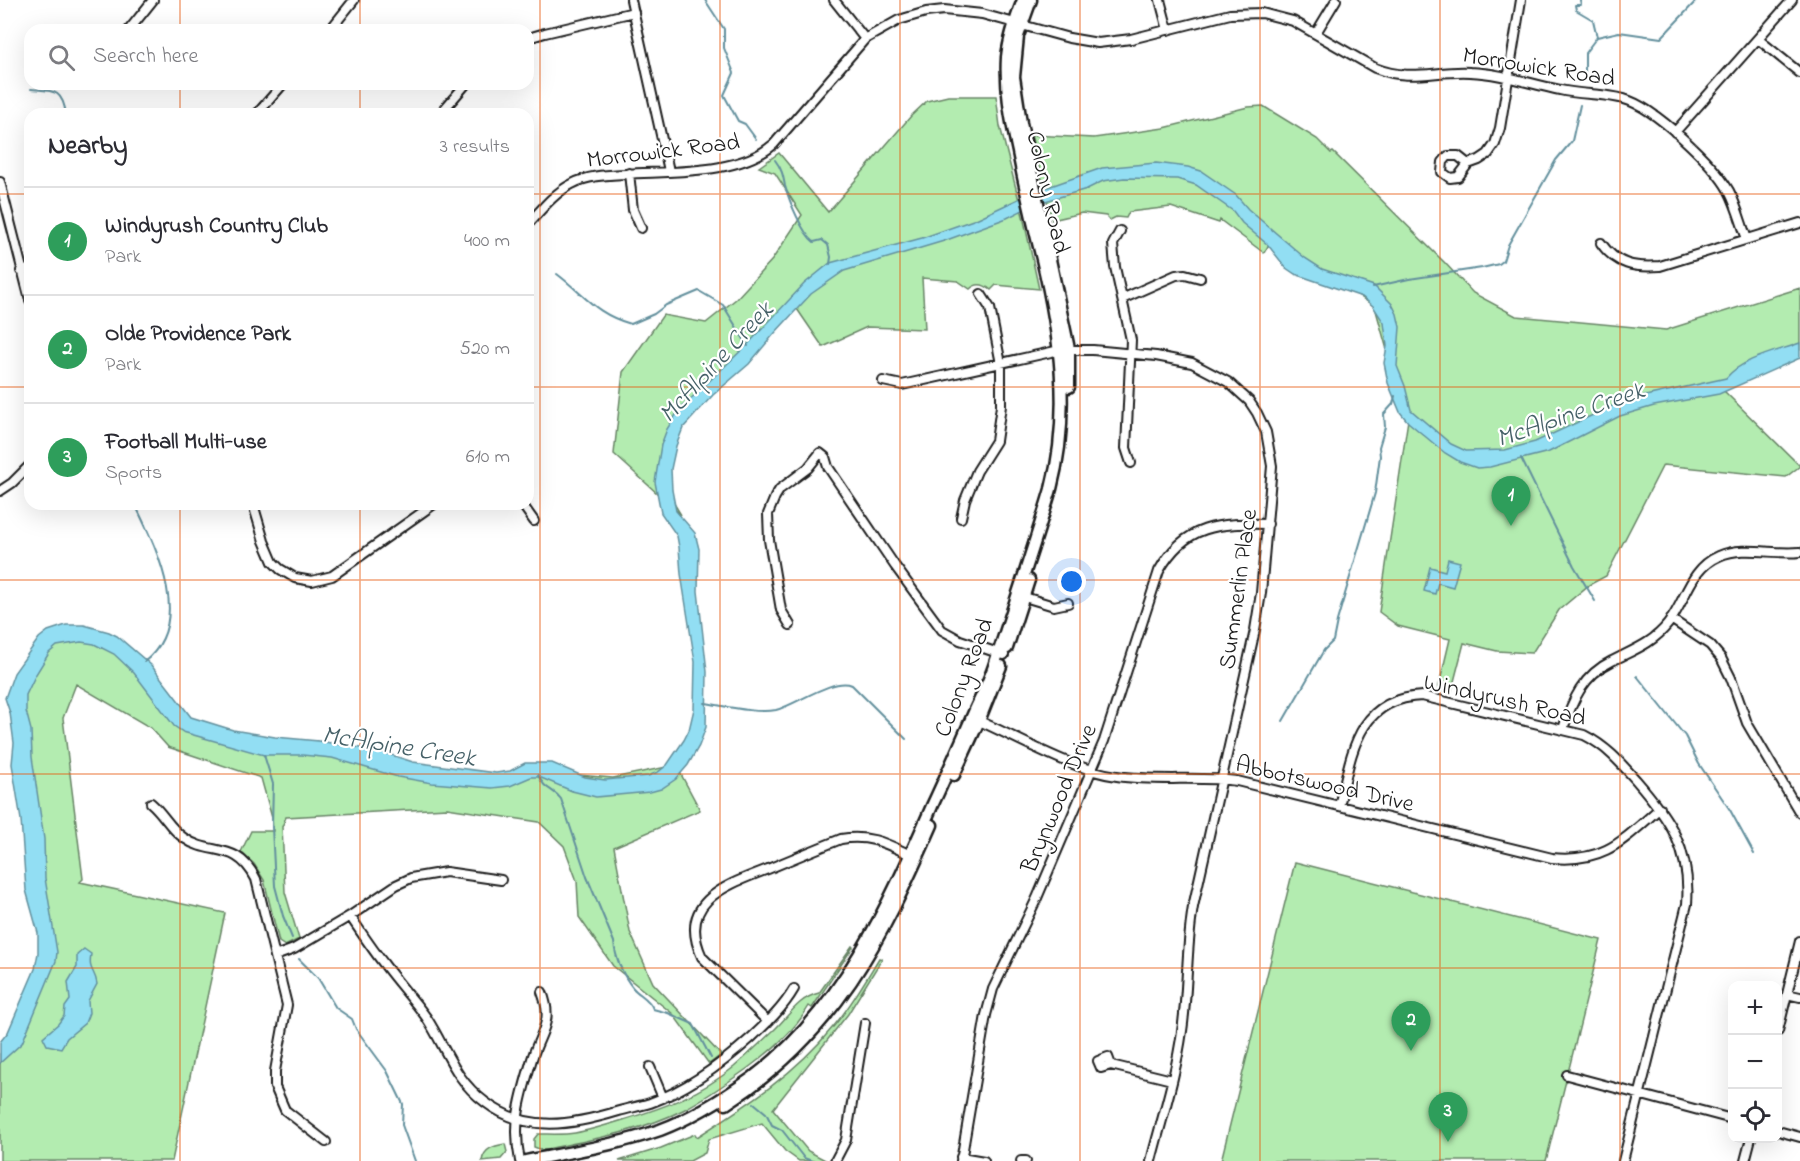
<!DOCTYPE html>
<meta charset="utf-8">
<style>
:root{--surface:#fff;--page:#f7f7f7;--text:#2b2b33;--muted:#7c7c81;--line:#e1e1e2;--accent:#c8321e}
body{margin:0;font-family:"Indie Flower",sans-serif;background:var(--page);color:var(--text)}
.controls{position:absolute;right:18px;bottom:18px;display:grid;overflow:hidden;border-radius:12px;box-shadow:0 6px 24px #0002}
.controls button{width:54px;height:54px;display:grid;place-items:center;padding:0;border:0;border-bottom:2px solid var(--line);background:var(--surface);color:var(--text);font:30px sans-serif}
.you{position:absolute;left:1072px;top:582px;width:21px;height:21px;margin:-15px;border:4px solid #fff;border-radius:50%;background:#1a73e8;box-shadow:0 0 0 9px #1a73e833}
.badge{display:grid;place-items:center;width:39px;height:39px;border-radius:50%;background:var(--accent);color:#fff;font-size:20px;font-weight:700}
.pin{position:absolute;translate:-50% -50px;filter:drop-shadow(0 2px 3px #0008)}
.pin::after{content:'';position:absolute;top:32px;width:21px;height:18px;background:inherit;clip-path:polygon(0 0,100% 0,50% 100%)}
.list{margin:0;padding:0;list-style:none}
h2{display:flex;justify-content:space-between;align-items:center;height:78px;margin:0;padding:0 24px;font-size:26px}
h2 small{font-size:20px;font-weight:400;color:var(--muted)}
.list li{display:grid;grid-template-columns:39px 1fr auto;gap:18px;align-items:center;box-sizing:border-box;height:108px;padding:0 24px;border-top:2px solid var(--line)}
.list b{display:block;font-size:22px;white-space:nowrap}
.list p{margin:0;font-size:20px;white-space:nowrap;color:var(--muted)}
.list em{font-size:20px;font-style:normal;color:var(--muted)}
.icon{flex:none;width:33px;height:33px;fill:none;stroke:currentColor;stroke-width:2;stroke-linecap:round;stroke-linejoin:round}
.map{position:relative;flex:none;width:1800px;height:1161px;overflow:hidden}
.search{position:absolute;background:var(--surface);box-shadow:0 6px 24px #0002;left:24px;top:24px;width:510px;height:66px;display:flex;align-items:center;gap:15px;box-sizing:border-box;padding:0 21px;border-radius:18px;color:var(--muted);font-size:22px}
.panel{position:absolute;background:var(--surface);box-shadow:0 6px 24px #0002;left:24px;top:108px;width:510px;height:402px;border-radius:18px}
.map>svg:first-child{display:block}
</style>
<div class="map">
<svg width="1800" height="1161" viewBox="0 0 1800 1161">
<rect width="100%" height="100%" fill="#fff"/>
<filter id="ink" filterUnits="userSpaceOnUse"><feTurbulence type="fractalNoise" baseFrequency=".0167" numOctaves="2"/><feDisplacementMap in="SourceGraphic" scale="12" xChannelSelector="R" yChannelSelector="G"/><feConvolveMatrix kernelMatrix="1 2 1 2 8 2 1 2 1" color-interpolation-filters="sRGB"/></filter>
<g filter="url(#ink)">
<path fill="#b3ecb0" stroke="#688466" stroke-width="1.5" d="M948,96H996L1000,126L1023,216L1039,289L996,285L991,290C984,284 977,282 970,289L958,281L922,278L925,329L867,327L823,347L795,306L673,426L664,487L681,515L614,454L623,372L663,315L706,323L736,299L772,260L802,215L775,173L759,167L779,153L828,212L911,116L927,101Z
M1263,106L1317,139L1331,153L1333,152L1445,263L1473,293L1516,316L1666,330L1800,288V350L1721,388L1800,466L1786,477L1663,465L1606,576L1589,585L1559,610L1532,653L1497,651L1464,643L1451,693L1438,690L1450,639L1398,626L1379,612L1409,413L1400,396L1375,307L1273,237L1264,253L1220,220L1219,223L1171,207L1129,212L1126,218L1116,217L1110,220L1106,216L1082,213L1052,220L1031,135L1094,138L1164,128L1248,107Z
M69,637L121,646L194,733L477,777L545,772L613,778L676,765L700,810L614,847L630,932L653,983L721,1055L709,1064L673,1014L613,966L579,917L577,881L564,846L539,822L447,808L286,817L282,827L285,892L299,939L285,946L279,942L264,880L254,864L241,852L251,831H273L272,818L261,778L168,747L151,728L76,684L63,718L83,879L80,882L225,913L172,1161H0V1054L43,974L14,696L37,658Z
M1295,862L1601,940L1546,1161H1221Z
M852,946L853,947L812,1008L809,1006C795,1031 771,1051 748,1068C727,1083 706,1098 683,1110C639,1132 589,1140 542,1150L534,1147V1139L538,1134C550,1134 563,1135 575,1133C591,1130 607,1125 623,1120C663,1108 701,1094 734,1067C748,1055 761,1042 774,1030C789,1016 798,998 819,993Z
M879,958L882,959L848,1014L773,1109L808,1151L827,1161H799L785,1151L762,1123L709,1139L705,1153L690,1161H619L661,1148L695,1134L697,1137C747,1105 795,1074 833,1027C851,1006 865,981 879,958Z
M505,1144L507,1152L501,1159L482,1161C484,1148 494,1146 505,1144Z"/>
<path fill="#92def3" stroke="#63909d" stroke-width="1.5" d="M1156,163L1188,167L1201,171L1236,195L1248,209L1305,258L1322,269L1374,286L1392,304L1397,314L1400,327L1397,366L1405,386L1411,410L1451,444L1466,451L1505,450L1535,442L1623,401L1726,378C1743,358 1775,352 1800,343V358L1719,394L1654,406L1620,416L1549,452L1490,467L1477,468L1460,462L1445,453L1408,422L1400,412L1388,383L1384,363L1387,346L1384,323L1373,306L1362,297L1295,274L1286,268L1268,245L1242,223L1233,211L1196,185L1177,179L1124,178L1103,181L1087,189L1035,204L1007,218L944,241L844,271L811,294L774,334L749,364L713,395L683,428L676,446L671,469L672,490L676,511L695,533L699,549L698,591L707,672L706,727L699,746L688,765L676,779L661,789L650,792L596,797L572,791L539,777H531L510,786L492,788L432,783L398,777L332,758L302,755H264L183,732L174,726L134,673L114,654L94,644L81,642L57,646L49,653L36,674L26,695V711L31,730L32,757L44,839L45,878L57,952L56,961L22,1043L0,1063V1042L8,1032L35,969L38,953V933L26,890L21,820L12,764L14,743L10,713L5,698L14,673L39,638L48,631L66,625H84L109,632L117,636L151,665L191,717L233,730L275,737L319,741L379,751L413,762L496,773L510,771L525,763H552L585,777L605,780L648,776L658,772L667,765L684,740L689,730L694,709L695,662L681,574L679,547L677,536L661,513L655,482L661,445L667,429L679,410L748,344L804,284L830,263L922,238L976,219L1031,193L1102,168Z
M1448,559L1460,562L1453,587L1438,583L1435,594L1424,591L1430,567L1445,571Z
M84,949L91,954C88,972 95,969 97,984L88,1001L89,1013L85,1023L67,1038L61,1048L47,1045L43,1037L58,1024L64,1016L65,1007L70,1000L68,982L77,967V955Z"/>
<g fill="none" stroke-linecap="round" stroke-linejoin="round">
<path stroke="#63909d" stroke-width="2" d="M705,0L724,29V48L734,73L724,95L738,121L745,124L756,139
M1580,0L1581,5H1575L1576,10L1593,20L1597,37
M1585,80V53L1597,37L1619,32L1661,38L1697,0
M31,89C54,91 62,89 66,114
M775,160C782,169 783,175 785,186C789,200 802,233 814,242L822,240L828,245L831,257L830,264
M557,274C585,295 595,314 631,324L654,314L666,305L699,291L723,305L748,346
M1373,287L1409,279L1482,268L1499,264L1503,261L1508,245L1556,160L1572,141L1580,105
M1521,458L1574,566L1595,601
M135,504C157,550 194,623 144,662
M1637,676L1685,736L1699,764L1730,810L1754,854
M705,703C724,706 758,714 776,710C796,705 833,677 852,685L906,739
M1283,721L1324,650L1333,641L1337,621L1375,493L1380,456L1379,447L1385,427L1384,414L1393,404L1395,396
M264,755L273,784L272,827L275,886L283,916L292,938
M538,775C545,791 553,788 561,799L587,877L614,942C615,957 623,976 633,988C639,995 650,999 653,1009L668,1013L693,1024L711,1058
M299,959L318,978L336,1008L352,1019L356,1029L387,1071L403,1104L402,1125L415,1161
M754,1103L766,1113L772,1125L782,1130L804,1158L812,1161"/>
<defs>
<path id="minor" d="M631,0L669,171
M834,0L865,39
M1160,0L1168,30
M129,30L153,0
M330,30L354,0
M1316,33L1336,0
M528,38L545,33L634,12
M1758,39L1800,73
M257,114L283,84
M440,114L466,84
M1675,132L1792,0
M1468,164L1458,156H1448L1443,162L1442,172L1450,178L1458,177L1468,164L1479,160L1488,154L1495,144L1500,128L1521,0
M629,173L633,210L641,228
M0,182L30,300
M528,224C541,210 554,193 572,184C589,175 608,175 626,174C670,171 740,175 774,144L865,39L899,20L926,12L944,10L982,14L1069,38L1098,43L1131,39L1230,14L1262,13L1293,21L1375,68C1410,82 1436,70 1470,72C1501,73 1530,84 1560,90C1581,95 1603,93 1624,99C1654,107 1714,164 1729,191C1737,206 1741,223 1747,239
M1120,231L1113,244L1115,267L1131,340L1126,448L1131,463
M1601,243C1616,265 1635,268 1660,266L1800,223
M21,271L30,269
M1122,299L1176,275L1185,274L1200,278
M883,381L902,385L1060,350H1093L1156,356L1192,363L1228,382L1249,401L1257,413L1266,432L1272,466L1261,593L1255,630L1193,907C1186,948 1188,990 1182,1031C1176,1075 1162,1118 1151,1161
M0,491L12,483L30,465
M253,504L264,541L273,562L280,569L295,578L312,581L332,576L434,504
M522,504L534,521
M961,518L965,500L977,471L996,441L1001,406V364L990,308L981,294
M1021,596L1054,606L1068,603
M1671,619L1710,645L1721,658L1731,678L1747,723L1800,813
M790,625L781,610L769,540L768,514L775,497L780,489L808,468L820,453L825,457L828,467L895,566L942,630L960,640L1004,655
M977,720C1019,738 1072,770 1117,776C1157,782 1197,776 1237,781L1552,858C1605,863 1623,840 1660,808
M1563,729C1572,701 1583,675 1612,661C1633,650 1652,644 1668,624C1686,601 1689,569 1719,556C1744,545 1773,555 1800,552
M151,803C164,814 170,829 184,838C211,857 236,840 256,879L287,1005L275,1071V1087L285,1110L326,1142
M1339,806C1352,754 1356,699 1422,696L1584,735C1606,746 1620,762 1636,780C1670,819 1691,850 1687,904L1623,1161
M350,916C361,932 372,949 384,964C397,982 413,999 426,1017C447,1049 453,1078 485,1102C527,1134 573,1125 619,1111C630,1108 640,1106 650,1103C689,1089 722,1064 752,1037C768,1022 783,1008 794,989
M275,956L294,949L350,916L396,885L411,878L446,872L501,880
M1787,994L1800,997
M768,1022L702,957C676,901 727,885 768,869C792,859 816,849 841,839C870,834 887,844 913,856
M1778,1031L1800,941
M1111,1065L1101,1068L1098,1061L1108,1057L1111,1065L1172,1080
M650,1067L663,1098
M1567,1075L1732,1119
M1778,1131L1800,1137
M961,1157L984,1161
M520,1161C512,1122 521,1097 532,1059C540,1032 554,1023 542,992
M835,1161L846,1140L865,1023
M961,1161L986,1015L993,989L1037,898L1104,741L1159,571C1185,524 1219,523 1268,524
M1021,1161H1026
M1745,1161L1751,1138"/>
<path id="major" d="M1031,0L1018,36L1014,77L1021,123L1069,349V387
M1007,648L1029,580
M954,775L979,721L1001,666
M726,1104C835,1035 882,939 932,825
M526,1161C571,1152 617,1145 660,1130C692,1118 724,1098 752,1078C842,1011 888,906 932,806C947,774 961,742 975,710C982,695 990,679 995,663C1014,605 1034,547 1051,489C1071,413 1060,334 1042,259C1033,223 1025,188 1018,152C1011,120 1005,89 1007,57C1009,38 1016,18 1023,0"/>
</defs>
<use href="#minor" stroke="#1c1c1c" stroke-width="12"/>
<use href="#major" stroke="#1c1c1c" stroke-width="15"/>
<use href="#minor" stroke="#fff" stroke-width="8"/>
<use href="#major" stroke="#fff" stroke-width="10"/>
</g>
</g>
<path fill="none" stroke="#e8590c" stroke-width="1.5" stroke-opacity="0.55" d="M180,0V30M360,0V30M540,0V1161M720,0V1161M900,0V1161M1080,0V1161M1260,0V1161M1440,0V1161M1620,0V1161M180,84V114M360,84V114M0,194H30M528,194H1800M0,387H30M528,387H1800M180,504V1161M360,504V1161M0,580H1800M0,774H1800M0,968H1800"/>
<g text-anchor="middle" stroke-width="4.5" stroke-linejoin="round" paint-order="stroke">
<g font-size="24" fill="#1c1c1c" stroke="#fff">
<text transform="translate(1539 66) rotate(9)" y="8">Morrowick Road</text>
<text transform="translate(663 150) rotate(-7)" y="8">Morrowick Road</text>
<text transform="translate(1049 192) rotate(77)" y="8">Colony Road</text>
<text transform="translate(1237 589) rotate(-82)" y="8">Summerlin Place</text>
<text transform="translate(963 677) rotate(-69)" y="8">Colony Road</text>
<text transform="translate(1505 699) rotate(13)" y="8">Windyrush Road</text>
<text transform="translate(1325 783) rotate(13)" y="8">Abbotswood Drive</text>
<text transform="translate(1058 798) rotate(-67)" y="8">Brynwood Drive</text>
</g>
<g font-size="26" font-style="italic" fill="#456067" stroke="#fff">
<text transform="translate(715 361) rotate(-47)" y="9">McAlpine Creek</text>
<text transform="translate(1570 413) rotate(-19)" y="9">McAlpine Creek</text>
<text transform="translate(399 745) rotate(9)" y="9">McAlpine Creek</text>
</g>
</g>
</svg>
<div class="controls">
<button>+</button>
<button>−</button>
<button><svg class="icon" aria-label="locate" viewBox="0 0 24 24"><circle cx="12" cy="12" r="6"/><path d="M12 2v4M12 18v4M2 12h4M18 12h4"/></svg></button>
</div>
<div class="you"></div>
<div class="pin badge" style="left:1511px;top:526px;background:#2e9e5b">1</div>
<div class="pin badge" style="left:1411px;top:1051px;background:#2e9e5b">2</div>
<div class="pin badge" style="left:1448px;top:1142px;background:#2e9e5b">3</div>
<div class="search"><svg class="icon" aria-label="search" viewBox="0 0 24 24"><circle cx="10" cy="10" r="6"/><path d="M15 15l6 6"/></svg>Search here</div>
<section class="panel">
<h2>Nearby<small>3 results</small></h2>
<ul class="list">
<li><span class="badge" style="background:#2e9e5b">1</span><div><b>Windyrush Country Club</b><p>Park</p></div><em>400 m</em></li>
<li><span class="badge" style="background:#2e9e5b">2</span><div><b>Olde Providence Park</b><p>Park</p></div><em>520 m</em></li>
<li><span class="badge" style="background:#2e9e5b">3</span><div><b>Football Multi-use</b><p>Sports</p></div><em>610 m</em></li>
</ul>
</section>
</div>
